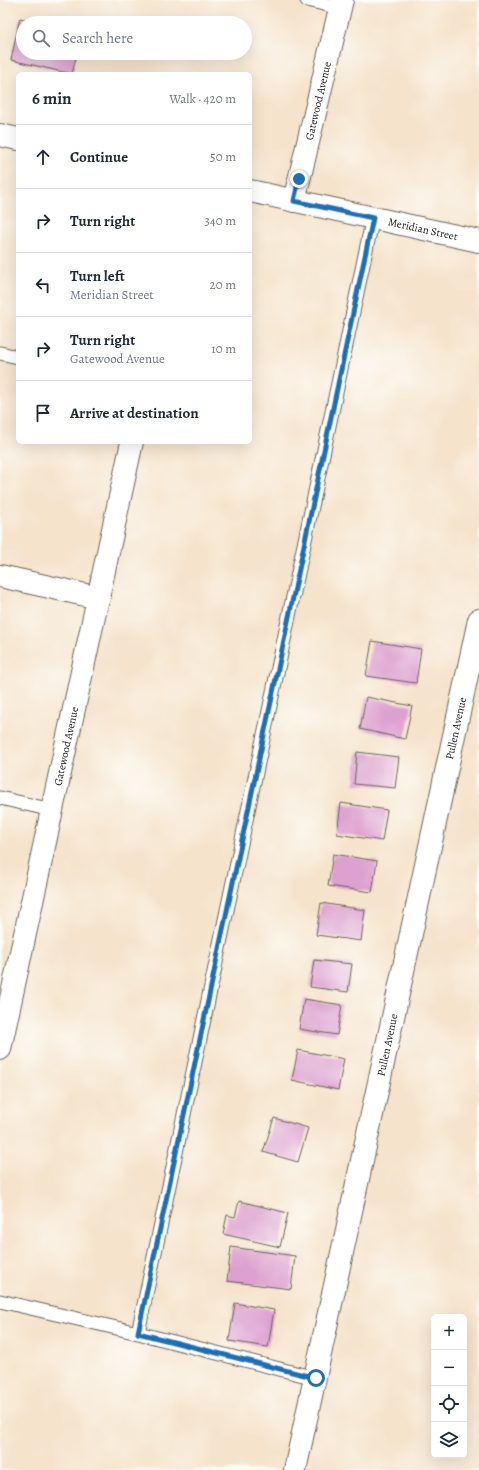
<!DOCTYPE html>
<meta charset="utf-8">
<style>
:root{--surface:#fff;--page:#f6f6f7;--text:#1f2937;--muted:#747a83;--line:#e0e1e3}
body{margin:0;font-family:Alegreya,serif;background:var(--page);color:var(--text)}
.controls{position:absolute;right:12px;bottom:12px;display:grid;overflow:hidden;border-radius:6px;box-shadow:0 4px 16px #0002}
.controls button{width:36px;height:36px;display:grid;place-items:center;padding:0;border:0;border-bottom:1px solid var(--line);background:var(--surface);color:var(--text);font:20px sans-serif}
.stop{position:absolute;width:12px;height:12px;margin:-9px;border:3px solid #1f6fb2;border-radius:50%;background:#fff}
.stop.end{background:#1f6fb2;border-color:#fff;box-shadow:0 1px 4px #0008}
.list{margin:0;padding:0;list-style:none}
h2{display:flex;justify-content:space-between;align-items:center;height:52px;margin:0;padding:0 16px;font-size:17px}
h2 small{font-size:13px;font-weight:400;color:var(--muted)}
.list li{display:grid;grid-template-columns:26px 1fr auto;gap:12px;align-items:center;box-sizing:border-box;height:64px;padding:0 16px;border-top:1px solid var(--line)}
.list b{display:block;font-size:15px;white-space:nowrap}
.list p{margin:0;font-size:13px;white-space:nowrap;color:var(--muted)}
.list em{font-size:13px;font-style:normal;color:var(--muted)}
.icon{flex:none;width:22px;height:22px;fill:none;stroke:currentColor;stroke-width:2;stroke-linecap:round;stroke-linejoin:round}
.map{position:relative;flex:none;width:479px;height:1470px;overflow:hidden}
.search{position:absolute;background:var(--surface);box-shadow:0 4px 16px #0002;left:16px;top:16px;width:236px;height:44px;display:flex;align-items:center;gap:10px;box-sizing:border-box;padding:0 14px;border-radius:22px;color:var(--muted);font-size:15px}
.panel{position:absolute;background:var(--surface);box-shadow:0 4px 16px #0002;left:16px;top:72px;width:236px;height:372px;border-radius:6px}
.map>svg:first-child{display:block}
</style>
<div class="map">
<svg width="479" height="1470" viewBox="0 0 479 1470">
<rect width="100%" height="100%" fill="#fdfcf7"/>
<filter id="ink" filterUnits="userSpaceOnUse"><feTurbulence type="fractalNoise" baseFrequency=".025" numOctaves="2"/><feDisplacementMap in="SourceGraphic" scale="8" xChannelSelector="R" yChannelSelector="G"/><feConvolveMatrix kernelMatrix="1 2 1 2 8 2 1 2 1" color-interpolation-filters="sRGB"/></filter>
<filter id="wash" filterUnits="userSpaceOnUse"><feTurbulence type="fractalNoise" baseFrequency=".012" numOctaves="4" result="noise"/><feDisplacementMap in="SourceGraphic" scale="16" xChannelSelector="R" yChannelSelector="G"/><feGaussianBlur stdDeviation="0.9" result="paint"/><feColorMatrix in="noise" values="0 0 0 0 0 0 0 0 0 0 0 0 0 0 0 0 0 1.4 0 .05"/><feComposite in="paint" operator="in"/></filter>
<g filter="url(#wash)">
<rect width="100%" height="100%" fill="#f5e3cb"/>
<g id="blocks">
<path fill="#dda0d0" d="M20,18L38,22L23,23V53H77L72,74L11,60Z
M372,641L421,649L416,683L366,676Z
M366,697L412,706L405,739L360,729Z
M357,752L399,757L395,788L354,784Z
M341,803L387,810L382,841L337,834Z
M333,854L377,861L372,892L328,886Z
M321,903L365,910L361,941L316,935Z
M314,960L352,964L348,992L310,987Z
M304,999L342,1005L337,1035L299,1029Z
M298,1050L344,1059L338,1090L292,1080Z
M274,1118L308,1128L298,1162L263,1152Z
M239,1201L288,1213L280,1247L223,1234L227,1215L235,1217Z
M231,1247L295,1256L291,1289L227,1281Z
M235,1303L274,1310L268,1347L229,1341Z"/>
</g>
</g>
<g filter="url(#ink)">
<use href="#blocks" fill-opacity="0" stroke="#686259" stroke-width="1"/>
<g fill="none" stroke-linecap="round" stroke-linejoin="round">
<defs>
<path id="service" d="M307,0L340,8
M0,353L18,357
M0,798L52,810
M0,1301L138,1333L315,1378
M138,1333L373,217"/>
<g id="minor">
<path id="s1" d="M294,201L342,0"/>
<path d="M0,576L99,598"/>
<path id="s2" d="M0,1049L132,442"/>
<path id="s3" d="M295,1470L479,620"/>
</g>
<g id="tertiary">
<path d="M0,135L18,139"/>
<path id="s4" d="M250,191L479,241"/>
</g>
</defs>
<use href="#service" stroke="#686259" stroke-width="15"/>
<use href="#minor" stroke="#686259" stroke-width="24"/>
<use href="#tertiary" stroke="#686259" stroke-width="24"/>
<use href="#service" stroke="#fff" stroke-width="13"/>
<use href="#minor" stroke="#fff" stroke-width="22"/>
<use href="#tertiary" stroke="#fff" stroke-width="22"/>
</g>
</g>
<g fill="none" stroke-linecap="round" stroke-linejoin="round" filter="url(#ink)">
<path stroke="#1f6fb2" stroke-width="5" d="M299,179L294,201L373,218L138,1333L316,1378"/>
</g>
<g text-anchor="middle" stroke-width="3" stroke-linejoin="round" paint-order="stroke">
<g font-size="11" fill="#1c1c1c" stroke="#fdfcf7">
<text dy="4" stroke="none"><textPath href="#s1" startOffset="103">Gatewood Avenue</textPath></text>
<text dy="4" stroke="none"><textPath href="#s4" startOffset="177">Meridian Street</textPath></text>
<text dy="4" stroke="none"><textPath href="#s3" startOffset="759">Pullen Avenue</textPath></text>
<text dy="4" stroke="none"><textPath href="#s2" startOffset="310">Gatewood Avenue</textPath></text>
<text dy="4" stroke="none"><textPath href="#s3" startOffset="435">Pullen Avenue</textPath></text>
</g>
</g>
</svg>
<div class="controls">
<button>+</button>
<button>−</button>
<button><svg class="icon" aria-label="locate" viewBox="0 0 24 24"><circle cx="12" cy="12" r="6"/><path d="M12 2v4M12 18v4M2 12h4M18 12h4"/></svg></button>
<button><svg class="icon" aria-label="layers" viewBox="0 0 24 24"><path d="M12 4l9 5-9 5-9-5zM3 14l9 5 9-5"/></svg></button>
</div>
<div class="stop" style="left:316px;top:1378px"></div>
<div class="stop end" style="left:299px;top:179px"></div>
<div class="search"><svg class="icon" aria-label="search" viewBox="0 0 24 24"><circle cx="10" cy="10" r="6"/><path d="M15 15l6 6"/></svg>Search here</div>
<section class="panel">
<h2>6 min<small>Walk · 420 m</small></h2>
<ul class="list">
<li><svg class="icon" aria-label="ahead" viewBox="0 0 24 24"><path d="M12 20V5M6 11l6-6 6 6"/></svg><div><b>Continue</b></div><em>50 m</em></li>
<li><svg class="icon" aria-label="right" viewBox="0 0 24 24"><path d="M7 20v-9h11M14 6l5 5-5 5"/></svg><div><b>Turn right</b></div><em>340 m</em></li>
<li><svg class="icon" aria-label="left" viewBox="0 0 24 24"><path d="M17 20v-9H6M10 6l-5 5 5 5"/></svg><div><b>Turn left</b><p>Meridian Street</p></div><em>20 m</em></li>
<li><svg class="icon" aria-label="right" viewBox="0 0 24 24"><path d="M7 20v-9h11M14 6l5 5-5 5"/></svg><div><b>Turn right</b><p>Gatewood Avenue</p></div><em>10 m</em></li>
<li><svg class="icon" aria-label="arrive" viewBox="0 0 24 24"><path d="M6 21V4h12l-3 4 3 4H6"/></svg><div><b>Arrive at destination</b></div></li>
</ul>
</section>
</div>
